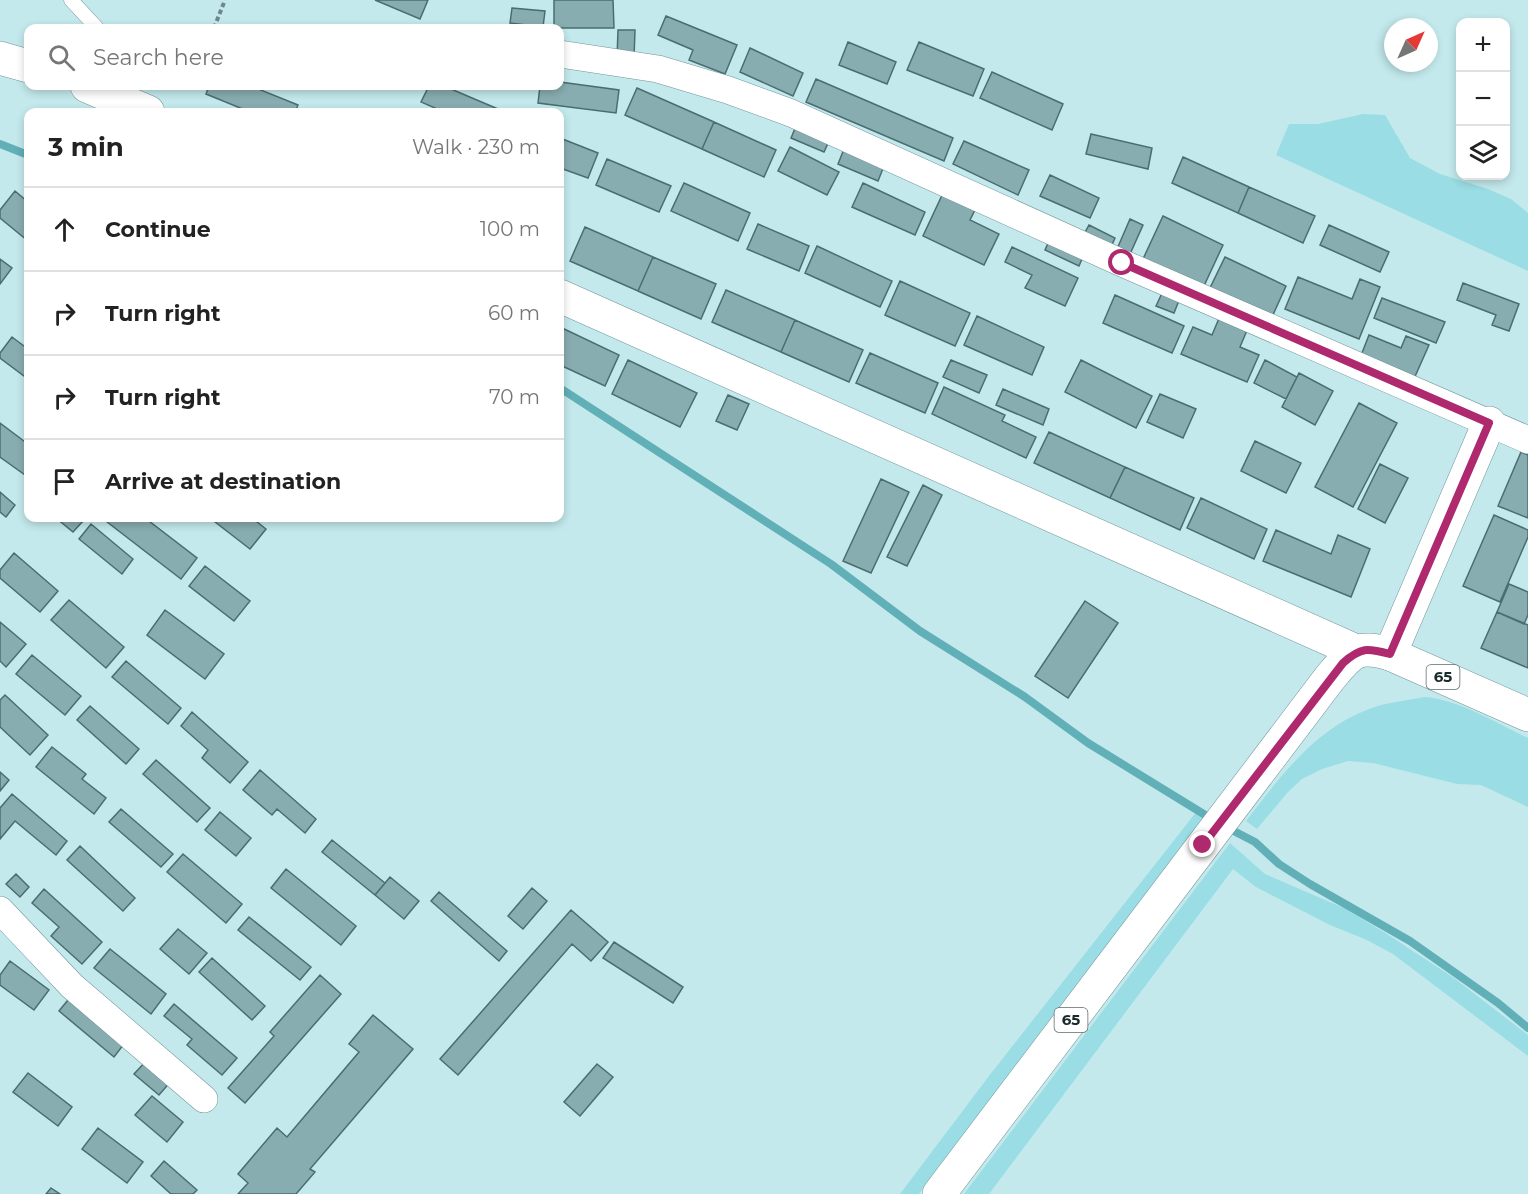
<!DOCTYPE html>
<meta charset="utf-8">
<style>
:root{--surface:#fff;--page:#f6f6f6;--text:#222;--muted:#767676;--line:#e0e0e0}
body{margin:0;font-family:Montserrat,sans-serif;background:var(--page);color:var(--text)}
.controls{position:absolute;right:18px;top:18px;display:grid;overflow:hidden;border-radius:12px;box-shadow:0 3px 9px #0003}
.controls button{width:54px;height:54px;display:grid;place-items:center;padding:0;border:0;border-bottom:2px solid var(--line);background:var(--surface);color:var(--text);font:30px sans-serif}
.compass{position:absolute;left:1384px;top:18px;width:54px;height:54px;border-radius:50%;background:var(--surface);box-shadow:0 3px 9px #0003;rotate:45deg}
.stop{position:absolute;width:18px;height:18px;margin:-14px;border:4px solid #af296f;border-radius:50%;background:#fff}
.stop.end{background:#af296f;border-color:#fff;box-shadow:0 2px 6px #0008}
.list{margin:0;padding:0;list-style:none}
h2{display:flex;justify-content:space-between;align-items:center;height:78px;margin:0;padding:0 24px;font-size:26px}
h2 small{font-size:20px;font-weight:400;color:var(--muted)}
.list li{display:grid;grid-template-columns:39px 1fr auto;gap:18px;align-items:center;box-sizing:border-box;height:84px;padding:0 24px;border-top:2px solid var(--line)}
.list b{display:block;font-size:22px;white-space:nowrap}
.list em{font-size:20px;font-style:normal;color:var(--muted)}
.icon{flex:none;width:33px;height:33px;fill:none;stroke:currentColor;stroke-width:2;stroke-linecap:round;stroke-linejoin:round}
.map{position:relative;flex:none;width:1528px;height:1194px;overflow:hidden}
.search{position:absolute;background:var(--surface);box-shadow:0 3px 9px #0003;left:24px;top:24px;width:540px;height:66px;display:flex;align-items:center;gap:15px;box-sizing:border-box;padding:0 21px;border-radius:12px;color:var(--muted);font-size:22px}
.panel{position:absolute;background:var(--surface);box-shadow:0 3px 9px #0003;left:24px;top:108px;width:540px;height:414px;border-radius:12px}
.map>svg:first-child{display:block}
</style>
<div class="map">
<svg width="1528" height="1194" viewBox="0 0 1528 1194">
<rect width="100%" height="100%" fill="#c3e9ec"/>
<path fill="#9adde4" d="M1363,114L1385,115L1410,158L1440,174L1488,189L1511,199L1528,213V271L1276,155L1289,124H1318Z
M1424,697C1458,699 1496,723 1528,738V807L1481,785L1457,784L1373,763L1348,761L1322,769L1302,779L1287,793L1257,829L1246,821C1280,777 1315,729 1369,709C1386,702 1406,701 1424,697Z
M1197,811L1205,817L919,1194H900L989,1076Z
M1230,843L1265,874L1346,909L1387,934L1454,978L1528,1035V1056L1393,954L1367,940L1330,925L1256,887L1233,869L989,1194H964Z"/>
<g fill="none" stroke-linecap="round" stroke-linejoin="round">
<path stroke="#61afb7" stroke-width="8" d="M0,144L28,155
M560,388L831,564L920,631L1025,697L1088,743L1215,821
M1226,827L1255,842L1279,864L1310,884L1410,941L1498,1003L1528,1028"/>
</g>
<path fill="#88adb0" stroke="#4a6d70" stroke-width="1.5" d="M375,0H428L420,19Z
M554,0H613L614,28H554Z
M512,8L545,11L543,27L510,23Z
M666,16L737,45L725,74L689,60L693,50L658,35Z
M618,30H635L634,58H617Z
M848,42L896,62L887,84L839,65Z
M919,42L984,69L973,96L907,70Z
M750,48L803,73L793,96L740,72Z
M992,72L1063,104L1052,130L980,98Z
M816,79L953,138L944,161L806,102Z
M560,82L619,90L616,113L538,103L540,86H560Z
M209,86H251L298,105L295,112H250L206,94Z
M429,86H444L498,109L497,112H444L421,102Z
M637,88L714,122L702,149L625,115Z
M714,122L776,150L764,177L702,149Z
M796,126L829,141L824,152L791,138Z
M1091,134L1152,148L1148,169L1086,154Z
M560,138L598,153L588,178L560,168Z
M964,141L1029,170L1018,195L953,164Z
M790,147L839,172L827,195L778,171Z
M844,149L884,166L878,181L838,164Z
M1183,157L1249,187L1238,213L1172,183Z
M607,159L671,186L659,212L596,185Z
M1050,175L1099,198L1090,218L1040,196Z
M684,183L750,213L738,241L671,211Z
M863,183L925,212L915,235L852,207Z
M1249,187L1315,216L1303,243L1238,213Z
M15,191L28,202V241L0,218V210Z
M944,191L977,206L970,220L999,234L984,265L923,236Z
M1163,216L1223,245L1203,288L1143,259Z
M1130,219L1143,225L1130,254L1117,249Z
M758,224L809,246L799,271L747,249Z
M1089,225L1115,238L1110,249L1083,236Z
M1329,225L1389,252L1380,272L1320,245Z
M585,227L653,257L638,291L570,261Z
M1050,239L1084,254L1079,266L1045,250Z
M817,246L892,281L880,307L805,273Z
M1012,247L1078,278L1065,306L1025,288L1032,275L1005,262Z
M653,257L716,284L701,319L638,291Z
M1225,257L1286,286L1272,317L1210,288Z
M0,259L12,268L0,284Z
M1298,277L1352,299L1360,279L1380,287L1359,339L1285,309Z
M900,281L970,313L955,346L885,315Z
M1463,283L1519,304L1509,331L1492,325L1496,315L1457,300Z
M726,290L795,320L781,352L712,322Z
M1163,291L1180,298L1174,313L1156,306Z
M1115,295L1184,326L1172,353L1103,323Z
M1382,298L1445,322L1436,343L1374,318Z
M977,316L1044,347L1032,375L964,345Z
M1220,316L1248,328L1240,347L1259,355L1247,382L1181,354L1193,327L1212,335Z
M795,320L863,350L849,382L781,352Z
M560,327L619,355L605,386L560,365Z
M1369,335L1401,348L1406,336L1429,345L1413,381L1360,358Z
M12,337L28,349V379L0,358V353Z
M870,353L938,383L925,413L856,383Z
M628,360L697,393L680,427L612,394Z
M951,360L987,375L979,393L943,377Z
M1081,360L1152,396L1136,428L1065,392Z
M1265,360L1297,377L1286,399L1254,383Z
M1299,373L1333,391L1315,425L1282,407Z
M944,387L1005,415L1002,421L1036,437L1026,458L932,414Z
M1003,389L1049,409L1043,425L996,405Z
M1160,394L1196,409L1183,438L1147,422Z
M728,395L749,404L737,430L716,421Z
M1359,403L1397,423L1353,507L1315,487Z
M0,423L28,444V469L25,475L0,457Z
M1049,432L1125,467L1110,498L1034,463Z
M1255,441L1301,463L1286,493L1241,471Z
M1521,452L1528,455V518L1498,506Z
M1380,464L1408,478L1385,523L1358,509Z
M1125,467L1194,498L1180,530L1110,498Z
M881,479L909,492L871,573L843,561Z
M923,485L942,495L907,566L887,557Z
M0,492L15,505L6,517L0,512Z
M1201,498L1267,529L1254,559L1187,528Z
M1494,515L1528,530V537L1500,602L1463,586Z
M56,518H79L83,521L73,532Z
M102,518H145L197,558L181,579Z
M210,518H252L266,529L250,549Z
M91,524L133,559L122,574L79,539Z
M1276,530L1331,554L1338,535L1370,549L1351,597L1263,561Z
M14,553L58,591L40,612L0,578V570Z
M205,566L250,601L234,621L189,586Z
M1509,584L1528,592V615L1524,624L1497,612Z
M69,600L124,647L106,668L51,620Z
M1085,601L1118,623L1068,698L1035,676Z
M165,610L224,654L205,679L147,635Z
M1497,612L1528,625V668L1481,648Z
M0,622L26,644L6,667L0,661Z
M32,655L81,696L65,715L16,674Z
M126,661L181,708L168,724L112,677Z
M5,695L48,735L30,755L0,727V700Z
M90,706L139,749L126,764L77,720Z
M192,712L248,762L230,783L202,758L208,750L181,726Z
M52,747L86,774L82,779L106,798L94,814L36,767Z
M156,760L210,808L197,822L143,774Z
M260,770L316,819L305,833L277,809L272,815L243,790Z
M0,772L9,780L0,791Z
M12,794L67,841L56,855L15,821L0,839V808Z
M121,809L173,854L161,867L109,822Z
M220,812L251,838L236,856L205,830Z
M332,840L385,883L375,895L322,852Z
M80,846L135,898L123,911L67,860Z
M183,854L242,904L226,923L167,872Z
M286,869L356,926L341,945L271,888Z
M16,874L29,887L20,897L6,884Z
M390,877L419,901L404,919L375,895Z
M532,888L547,901L523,929L508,916Z
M44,889L102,942L82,964L51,936L59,927L32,903Z
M439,892L507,951L499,961L431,901Z
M571,910L608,942L591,961L572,944L458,1075L440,1059Z
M249,917L311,967L300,980L238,930Z
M178,929L207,953L189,974L160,949Z
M614,942L683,987L673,1003L603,958Z
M110,949L166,994L151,1014L94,968Z
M212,958L265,1006L252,1020L199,972Z
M10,961L49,990L34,1010L0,985V975Z
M320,975L341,994L245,1103L228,1088L274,1036L270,1032Z
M72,995L127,1040L114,1057L59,1011Z
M174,1004L237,1058L222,1075L187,1045L192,1039L164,1016Z
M373,1015L413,1049L310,1169L315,1172L296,1194H238L248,1183L238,1174L277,1128L287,1137L359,1052L349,1044Z
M148,1059L172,1080L159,1095L134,1074Z
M597,1064L613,1077L580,1116L564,1102Z
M28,1073L72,1107L58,1126L13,1092Z
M152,1096L183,1122L167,1142L135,1115Z
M98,1128L143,1162L127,1183L82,1149Z
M164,1161L197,1190L193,1194H171L151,1176Z
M51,1188L60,1194H46Z"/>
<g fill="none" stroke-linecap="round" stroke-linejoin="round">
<defs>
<path id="service" d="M71,0L97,28"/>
<path id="minor" d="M560,54L658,69L728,90L791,113L1122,263L1528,440
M0,910L72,986L204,1099"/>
<path id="tertiary" d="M0,58L28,66
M87,86L148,112
M560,296L1356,651
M1390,654L1489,423"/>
<path id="primary" d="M939,1194L1329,679C1351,653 1355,644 1390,654L1528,715"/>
</defs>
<use href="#service" stroke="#729599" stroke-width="15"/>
<use href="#minor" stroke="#729599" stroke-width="28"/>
<use href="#tertiary" stroke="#729599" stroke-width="34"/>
<use href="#primary" stroke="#729599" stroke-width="34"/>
<path stroke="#6e888a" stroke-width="4" stroke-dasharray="4.5 3" stroke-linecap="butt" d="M214,28L225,0"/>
<use href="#service" stroke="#fff" stroke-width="14"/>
<use href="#minor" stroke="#fff" stroke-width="27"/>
<use href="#tertiary" stroke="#fff" stroke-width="33"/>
<use href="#primary" stroke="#fff" stroke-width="33"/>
</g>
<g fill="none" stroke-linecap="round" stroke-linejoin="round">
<path stroke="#af296f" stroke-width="8" d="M1122,263L1489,423L1390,654C1367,648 1361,647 1343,663L1203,845"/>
</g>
<g text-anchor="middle" stroke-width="5" stroke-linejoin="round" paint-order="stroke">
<g fill="#fff" stroke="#5f696a" stroke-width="1.5">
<rect x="1426.5" y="665" width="33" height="24" rx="4.5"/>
<rect x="1054.5" y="1008" width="33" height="24" rx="4.5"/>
</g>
<g font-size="15" font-weight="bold" fill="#1a292a">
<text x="1443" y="682">65</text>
<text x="1071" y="1025">65</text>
</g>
</g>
</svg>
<div class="controls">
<button>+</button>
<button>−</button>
<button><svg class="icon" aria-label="layers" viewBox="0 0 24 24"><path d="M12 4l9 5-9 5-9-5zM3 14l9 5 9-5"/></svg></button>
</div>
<svg class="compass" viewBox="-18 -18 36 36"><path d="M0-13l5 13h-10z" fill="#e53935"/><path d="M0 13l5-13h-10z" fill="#767676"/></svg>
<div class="stop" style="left:1122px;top:263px"></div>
<div class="stop end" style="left:1203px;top:845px"></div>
<div class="search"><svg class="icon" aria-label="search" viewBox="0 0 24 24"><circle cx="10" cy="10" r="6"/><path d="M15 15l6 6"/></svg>Search here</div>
<section class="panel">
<h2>3 min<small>Walk · 230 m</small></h2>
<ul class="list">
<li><svg class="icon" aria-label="ahead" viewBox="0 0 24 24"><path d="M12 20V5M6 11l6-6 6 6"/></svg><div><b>Continue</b></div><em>100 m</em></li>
<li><svg class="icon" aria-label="right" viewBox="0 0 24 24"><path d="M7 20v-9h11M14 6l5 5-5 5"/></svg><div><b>Turn right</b></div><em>60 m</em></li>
<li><svg class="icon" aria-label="right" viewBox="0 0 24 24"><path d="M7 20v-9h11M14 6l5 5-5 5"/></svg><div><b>Turn right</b></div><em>70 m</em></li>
<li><svg class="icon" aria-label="arrive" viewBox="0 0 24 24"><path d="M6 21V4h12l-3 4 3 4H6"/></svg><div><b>Arrive at destination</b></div></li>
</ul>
</section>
</div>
